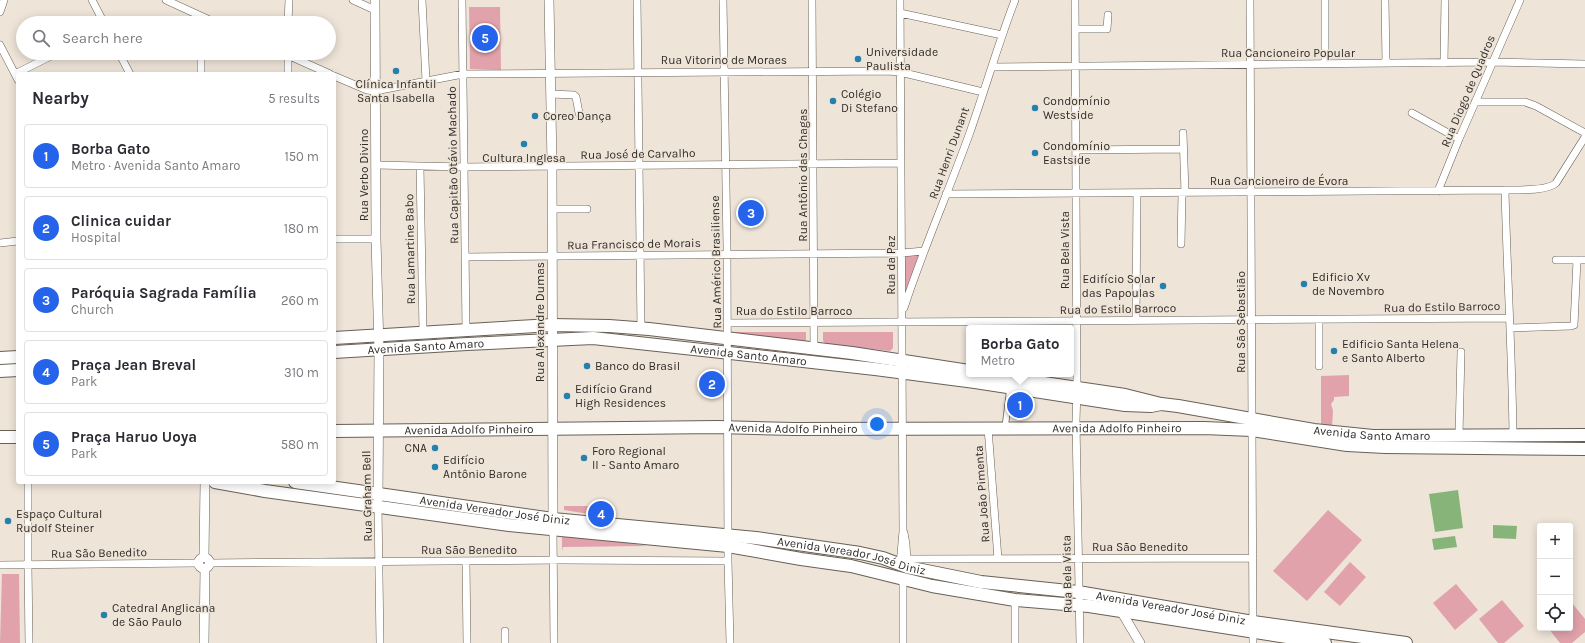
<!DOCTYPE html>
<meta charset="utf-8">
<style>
:root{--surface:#fff;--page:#f2f2f3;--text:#2b2b33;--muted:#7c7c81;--line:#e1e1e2;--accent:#2563eb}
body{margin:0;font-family:Karla,sans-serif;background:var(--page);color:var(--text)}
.controls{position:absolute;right:12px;bottom:12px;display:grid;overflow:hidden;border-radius:4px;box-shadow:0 2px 10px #0003}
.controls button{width:36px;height:36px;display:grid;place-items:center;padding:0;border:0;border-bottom:1px solid var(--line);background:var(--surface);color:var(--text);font:20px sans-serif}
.you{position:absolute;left:877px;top:424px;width:14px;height:14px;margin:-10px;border:3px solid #fff;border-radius:50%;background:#1a73e8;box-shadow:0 0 0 6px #1a73e833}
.badge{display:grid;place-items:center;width:26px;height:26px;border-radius:50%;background:var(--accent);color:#fff;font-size:13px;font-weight:700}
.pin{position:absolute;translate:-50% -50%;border:2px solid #fff;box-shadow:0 1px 4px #0006}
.popup{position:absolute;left:966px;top:325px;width:108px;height:52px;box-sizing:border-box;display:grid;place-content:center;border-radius:4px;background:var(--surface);filter:drop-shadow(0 1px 3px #0005);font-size:13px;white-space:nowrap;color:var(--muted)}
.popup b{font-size:15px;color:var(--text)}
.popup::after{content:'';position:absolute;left:50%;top:100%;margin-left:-8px;border:8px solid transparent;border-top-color:var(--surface)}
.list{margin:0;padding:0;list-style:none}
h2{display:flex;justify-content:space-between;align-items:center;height:52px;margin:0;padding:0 16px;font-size:17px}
h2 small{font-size:13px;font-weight:400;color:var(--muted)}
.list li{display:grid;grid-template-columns:26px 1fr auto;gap:12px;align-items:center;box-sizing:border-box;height:64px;margin:0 8px 8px;padding:0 8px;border:1px solid var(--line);border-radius:4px}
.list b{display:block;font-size:15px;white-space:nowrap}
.list p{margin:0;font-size:13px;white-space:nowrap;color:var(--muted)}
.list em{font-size:13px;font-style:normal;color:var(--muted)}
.icon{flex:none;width:22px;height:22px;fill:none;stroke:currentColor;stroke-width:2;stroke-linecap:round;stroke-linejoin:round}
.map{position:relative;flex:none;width:1585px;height:643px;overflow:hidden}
.search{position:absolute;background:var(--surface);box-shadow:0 2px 10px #0003;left:16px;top:16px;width:320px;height:44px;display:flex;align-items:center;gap:10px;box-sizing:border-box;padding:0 14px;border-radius:22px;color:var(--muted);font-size:15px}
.panel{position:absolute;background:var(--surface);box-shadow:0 2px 10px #0003;left:16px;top:72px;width:320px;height:412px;border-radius:4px}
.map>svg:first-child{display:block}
</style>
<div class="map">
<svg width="1585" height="643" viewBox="0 0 1585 643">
<rect width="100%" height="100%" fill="#eee4d8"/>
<path fill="#e1a2ac" d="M469,7H500L501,70L470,69Z
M922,253L903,300V255Z
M736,332H806V340L802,342L736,334Z
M823,332H893V348L890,351L826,344L823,341Z
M1349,375V396L1334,397V400L1331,404L1333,411L1332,427L1321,426V376Z
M564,506H613V518L564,510Z
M1328,510L1362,540L1307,601L1273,571Z
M562,532L647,546L563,547L562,551Z
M1350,562L1366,577L1340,606L1324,592Z
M2,574H19L20,643H0Z
M1456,584L1478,610L1455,630L1433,603Z
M1502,600L1524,626L1504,643H1498L1479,619Z
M1572,603L1585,619V632L1572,643H1560L1548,628H1570V604Z"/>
<path fill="#87b579" d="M1458,490L1463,528L1435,532L1429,494Z
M1493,525L1517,526L1516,539L1493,538Z
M1455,536L1457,547L1434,550L1432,539Z"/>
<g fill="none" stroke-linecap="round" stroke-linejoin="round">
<defs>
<path id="pedestrian" d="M1005,428L1010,388"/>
<path id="minor" d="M92,0L104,23
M166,0L216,23
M353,0L375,10
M422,0L426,81
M462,0L466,330
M637,0L641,329
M723,0L727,247L728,561L730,643
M812,0L814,349
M900,0L903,531L900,565
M1075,0L1077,388L1076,422L1080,643
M1250,0L1253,643
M1325,0V64
M1385,0L1386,63
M0,12L4,0
M900,13L1002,35
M288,23L289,0
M1075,29H1107L1108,15
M0,45L18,80
M119,53L130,74
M283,53L330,74
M288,53V74
M1444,63L1445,0
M992,67L1493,62L1585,64
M15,74L57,53
M201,74V53
M334,76L367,90L375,91L463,74L887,71L900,72L983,92
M551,94L574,95L576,97L579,113
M1475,102H1525L1536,106L1585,133
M1412,113L1459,139
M1183,133L1185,193
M1076,150L1184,149
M376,165L464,167L901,163
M420,167L423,332
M1505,190C1507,272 1512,353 1513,435
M1438,191L1459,139L1520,0
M946,194L1505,190C1517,190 1548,191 1556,183L1585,137
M552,209H587
M334,239H376
M0,243L18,241
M1181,244L1182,193
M465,257L902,253L924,251
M1556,260H1585
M904,308C923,249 948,193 969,135C985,90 998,44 1015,0
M1319,319V366
M1136,320L1137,193
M727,323L1508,318
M1510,328L1571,326L1574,325L1577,260
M988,428L998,559
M1459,435L1461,352
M28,482V565L29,643
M378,507L380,643
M553,529L554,643
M904,533L906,544L907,562
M907,559L1253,558
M466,562L467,643
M210,563L561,560L728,561
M0,565L198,563
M1015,600V643
M505,631V643
M903,643V579"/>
<path id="tertiary" d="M375,0L376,239L379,349L378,499
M549,0L552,165L553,524
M204,557L205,482
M198.5 563a5.5 5.5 0 1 1 11 0a5.5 5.5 0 1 1-11 0Z
M1121,611L1140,643
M204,643L205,568"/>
<g id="primary">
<path d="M334,338L552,325L609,326L649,329L852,353L969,371"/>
<path id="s1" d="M334,352L467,344L593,338L875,369L975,382L1125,405L1151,406L1161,404"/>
<path d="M0,358L18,357"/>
<path d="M0,371L18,370"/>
<path id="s2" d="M984,374L1125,395L1161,404L1178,406L1314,430L1373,436L1585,435"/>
<path id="s3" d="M334,431L718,427L794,429L1204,428L1252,430L1347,445L1385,447L1585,449"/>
<path d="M0,437H18"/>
<path d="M215,482L265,491L509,525L728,546L801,559L851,566L932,586L1015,600L1089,606L1325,643"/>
<path id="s4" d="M295,482L553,519L756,538L860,553L883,558L907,567L981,582L1078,592L1253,622L1406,643"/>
</g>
</defs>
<use href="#pedestrian" stroke="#696056" stroke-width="7"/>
<use href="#minor" stroke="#696056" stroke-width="8"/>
<use href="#tertiary" stroke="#696056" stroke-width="10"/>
<use href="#primary" stroke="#696056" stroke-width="14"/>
<use href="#pedestrian" stroke="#fff" stroke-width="5.5"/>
<use href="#minor" stroke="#fff" stroke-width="7"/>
<use href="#tertiary" stroke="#fff" stroke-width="9"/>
<use href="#primary" stroke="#fff" stroke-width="12"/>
</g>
<g fill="#2680ae" stroke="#eee4d8" stroke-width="1.5">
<circle cx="858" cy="59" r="4"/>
<circle cx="396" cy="71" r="4"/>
<circle cx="833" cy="101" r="4"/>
<circle cx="1035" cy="108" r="4"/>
<circle cx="535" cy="116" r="4"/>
<circle cx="524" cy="144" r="4"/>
<circle cx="1035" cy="153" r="4"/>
<circle cx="1304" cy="284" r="4"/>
<circle cx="1163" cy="286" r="4"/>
<circle cx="1334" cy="351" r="4"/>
<circle cx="587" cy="366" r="4"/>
<circle cx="567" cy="396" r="4"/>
<circle cx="435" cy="448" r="4"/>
<circle cx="584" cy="458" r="4"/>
<circle cx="435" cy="467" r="4"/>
<circle cx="8" cy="521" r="4"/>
<circle cx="104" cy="615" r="4"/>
</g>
<g text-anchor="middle" stroke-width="3" stroke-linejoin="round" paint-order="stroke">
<g font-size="12" fill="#302c28" stroke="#eee4d8" text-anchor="start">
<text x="866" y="56">Universidade<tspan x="866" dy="14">Paulista</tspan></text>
<text x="396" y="88" text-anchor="middle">Clínica Infantil<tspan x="396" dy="14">Santa Isabella</tspan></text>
<text x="841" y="98">Colégio<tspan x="841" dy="14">Di Stefano</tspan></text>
<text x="1043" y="105">Condomínio<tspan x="1043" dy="14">Westside</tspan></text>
<text x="543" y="120">Coreo Dança</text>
<text x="1043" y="150">Condomínio<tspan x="1043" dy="14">Eastside</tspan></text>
<text x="524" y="162" text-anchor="middle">Cultura Inglesa</text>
<text x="1312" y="281">Edificio Xv<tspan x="1312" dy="14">de Novembro</tspan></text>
<text x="1155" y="283" text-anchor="end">Edifício Solar<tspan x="1155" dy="14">das Papoulas</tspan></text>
<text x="1342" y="348">Edificio Santa Helena<tspan x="1342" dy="14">e Santo Alberto</tspan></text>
<text x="595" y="370">Banco do Brasil</text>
<text x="575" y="393">Edifício Grand<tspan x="575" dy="14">High Residences</tspan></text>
<text x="427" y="452" text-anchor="end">CNA</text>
<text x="592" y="455">Foro Regional<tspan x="592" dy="14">II - Santo Amaro</tspan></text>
<text x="443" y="464">Edifício<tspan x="443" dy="14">Antônio Barone</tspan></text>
<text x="16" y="518">Espaço Cultural<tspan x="16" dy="14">Rudolf Steiner</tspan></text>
<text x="112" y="612">Catedral Anglicana<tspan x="112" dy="14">de São Paulo</tspan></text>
</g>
<g font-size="12" fill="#302c28" stroke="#eee4d8">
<text x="1288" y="57">Rua Cancioneiro Popular</text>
<text x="724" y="64">Rua Vitorino de Moraes</text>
<text transform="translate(1468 91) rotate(-67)" y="4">Rua Diogo de Quadros</text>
<text transform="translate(949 153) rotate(-70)" y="4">Rua Henri Dunant</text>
<text transform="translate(638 154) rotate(-1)" y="4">Rua José de Carvalho</text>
<text transform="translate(453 165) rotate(-91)" y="4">Rua Capitão Otávio Machado</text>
<text transform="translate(364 175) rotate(-90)" y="4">Rua Verbo Divino</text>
<text transform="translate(803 175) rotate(-90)" y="4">Rua Antônio das Chagas</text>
<text x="1279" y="185">Rua Cancioneiro de Évora</text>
<text transform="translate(634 244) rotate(-1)" y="4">Rua Francisco de Morais</text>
<text transform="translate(410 249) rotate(-91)" y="4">Rua Lamartine Babo</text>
<text transform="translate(1065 250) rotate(-90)" y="4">Rua Bela Vista</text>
<text transform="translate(716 262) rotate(-91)" y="4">Rua Américo Brasiliense</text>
<text transform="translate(891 265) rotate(-90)" y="4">Rua da Paz</text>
<text transform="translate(1442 307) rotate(-1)" y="4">Rua do Estilo Barroco</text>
<text transform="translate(1118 309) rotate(-1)" y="4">Rua do Estilo Barroco</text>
<text x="794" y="315">Rua do Estilo Barroco</text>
<text transform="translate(540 322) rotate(-90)" y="4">Rua Alexandre Dumas</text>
<text transform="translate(1241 322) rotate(-90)" y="4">Rua São Sebastião</text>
<text dy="4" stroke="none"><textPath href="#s1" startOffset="92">Avenida Santo Amaro</textPath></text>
<text dy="4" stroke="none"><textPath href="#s1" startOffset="416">Avenida Santo Amaro</textPath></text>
<text dy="4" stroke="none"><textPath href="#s3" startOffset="459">Avenida Adolfo Pinheiro</textPath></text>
<text dy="4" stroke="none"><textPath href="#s3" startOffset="783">Avenida Adolfo Pinheiro</textPath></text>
<text dy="4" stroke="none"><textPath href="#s3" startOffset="135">Avenida Adolfo Pinheiro</textPath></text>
<text dy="4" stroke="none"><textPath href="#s2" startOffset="393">Avenida Santo Amaro</textPath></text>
<text transform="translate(982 494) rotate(-94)" y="4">Rua João Pimenta</text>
<text transform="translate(367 496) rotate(-91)" y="4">Rua Graham Bell</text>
<text dy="4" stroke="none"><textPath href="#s4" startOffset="202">Avenida Vereador José Diniz</textPath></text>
<text x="1140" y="551">Rua São Benedito</text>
<text x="469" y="554">Rua São Benedito</text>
<text transform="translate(99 553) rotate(-1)" y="4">Rua São Benedito</text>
<text dy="4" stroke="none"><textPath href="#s4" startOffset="562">Avenida Vereador José Diniz</textPath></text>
<text transform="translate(1067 574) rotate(-91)" y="4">Rua Bela Vista</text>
<text dy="4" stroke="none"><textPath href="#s4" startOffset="886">Avenida Vereador José Diniz</textPath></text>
</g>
</g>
</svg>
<div class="controls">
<button>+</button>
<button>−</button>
<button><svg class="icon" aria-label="locate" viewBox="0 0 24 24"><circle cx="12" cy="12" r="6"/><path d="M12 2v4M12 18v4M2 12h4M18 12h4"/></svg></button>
</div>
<div class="you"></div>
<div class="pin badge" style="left:1020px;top:405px">1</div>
<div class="popup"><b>Borba Gato</b>Metro</div>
<div class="pin badge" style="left:712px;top:384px">2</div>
<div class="pin badge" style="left:751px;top:213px">3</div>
<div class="pin badge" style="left:601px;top:514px">4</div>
<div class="pin badge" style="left:485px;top:38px">5</div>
<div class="search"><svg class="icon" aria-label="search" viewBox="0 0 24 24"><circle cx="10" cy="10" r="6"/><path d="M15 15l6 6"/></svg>Search here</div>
<section class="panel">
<h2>Nearby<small>5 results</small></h2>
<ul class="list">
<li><span class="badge">1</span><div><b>Borba Gato</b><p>Metro · Avenida Santo Amaro</p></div><em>150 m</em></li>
<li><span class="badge">2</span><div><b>Clinica cuidar</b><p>Hospital</p></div><em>180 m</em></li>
<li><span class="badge">3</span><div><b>Paróquia Sagrada Família</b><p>Church</p></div><em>260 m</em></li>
<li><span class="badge">4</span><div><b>Praça Jean Breval</b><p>Park</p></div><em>310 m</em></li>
<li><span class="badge">5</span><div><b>Praça Haruo Uoya</b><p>Park</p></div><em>580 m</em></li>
</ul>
</section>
</div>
